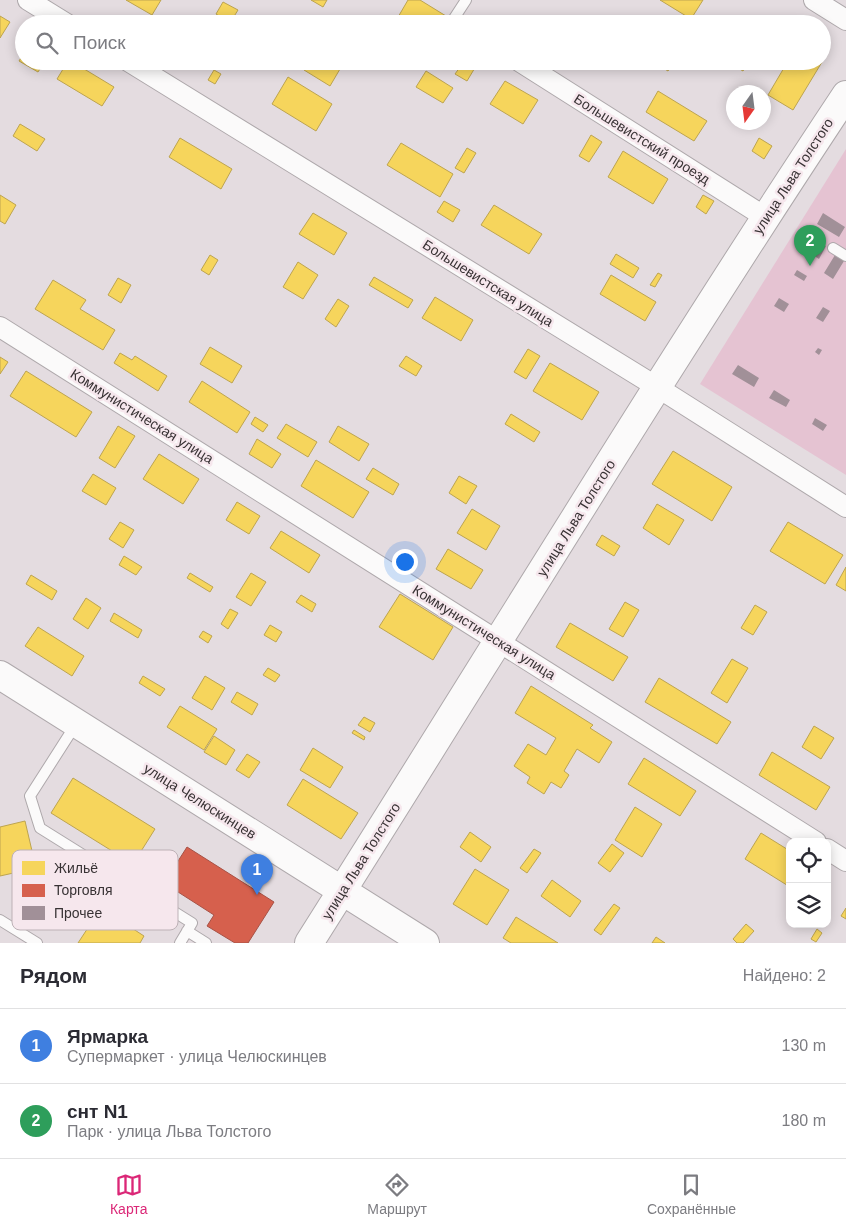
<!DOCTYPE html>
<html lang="ru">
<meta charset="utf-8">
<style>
:root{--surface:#fff;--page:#f2f2f3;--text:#2b2b33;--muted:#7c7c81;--line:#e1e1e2;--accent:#db2777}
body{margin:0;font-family:Arial,sans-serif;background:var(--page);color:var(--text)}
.controls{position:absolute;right:15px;bottom:15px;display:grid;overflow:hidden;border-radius:10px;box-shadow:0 2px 12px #0003}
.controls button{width:45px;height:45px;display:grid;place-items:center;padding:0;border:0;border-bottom:1px solid var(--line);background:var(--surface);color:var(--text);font:25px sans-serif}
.compass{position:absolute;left:726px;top:85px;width:45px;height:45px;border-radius:50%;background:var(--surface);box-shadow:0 2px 12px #0003;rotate:194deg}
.you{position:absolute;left:404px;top:561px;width:18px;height:18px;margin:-12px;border:4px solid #fff;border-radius:50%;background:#1a73e8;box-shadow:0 0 0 8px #1a73e833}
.badge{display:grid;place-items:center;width:32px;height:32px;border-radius:50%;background:var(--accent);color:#fff;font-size:16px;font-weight:700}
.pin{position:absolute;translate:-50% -41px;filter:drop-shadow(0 1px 2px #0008)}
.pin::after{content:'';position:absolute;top:26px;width:18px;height:15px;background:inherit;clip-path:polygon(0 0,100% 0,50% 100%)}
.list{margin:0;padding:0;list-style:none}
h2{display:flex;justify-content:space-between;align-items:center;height:65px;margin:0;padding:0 20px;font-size:21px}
h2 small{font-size:16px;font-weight:400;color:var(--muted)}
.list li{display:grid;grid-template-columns:32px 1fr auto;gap:15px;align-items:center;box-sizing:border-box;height:75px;padding:0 20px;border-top:1px solid var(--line)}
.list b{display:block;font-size:19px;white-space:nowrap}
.list p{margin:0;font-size:16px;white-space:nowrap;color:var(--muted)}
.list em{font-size:16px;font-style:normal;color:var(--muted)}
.icon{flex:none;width:28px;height:28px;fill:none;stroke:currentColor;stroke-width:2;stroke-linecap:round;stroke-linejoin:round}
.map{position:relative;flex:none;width:846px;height:943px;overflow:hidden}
.search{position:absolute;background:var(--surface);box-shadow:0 2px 12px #0003;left:15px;right:15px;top:15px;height:55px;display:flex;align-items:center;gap:12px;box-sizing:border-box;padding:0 18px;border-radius:28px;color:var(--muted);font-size:19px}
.sheet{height:215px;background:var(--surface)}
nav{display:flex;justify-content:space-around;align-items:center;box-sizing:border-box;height:70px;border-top:1px solid var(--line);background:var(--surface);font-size:14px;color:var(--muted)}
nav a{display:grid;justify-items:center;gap:2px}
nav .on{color:var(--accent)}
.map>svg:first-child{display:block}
</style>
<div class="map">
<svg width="846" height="943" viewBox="0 0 846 943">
<rect width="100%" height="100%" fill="#e4dce0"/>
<path fill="#e5c3d2" d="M846,149V475L700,384Z"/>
<path fill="#f6d55c" stroke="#bda450" d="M126,0H161L152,15Z
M311,0H327L323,7Z
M408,0H420L459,24H394Z
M660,0H703L691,19Z
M223,2L238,10L230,23L216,14Z
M0,16L10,22L0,38Z
M183,16L196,24H179Z
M24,53V61H45L38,72L19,61Z
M68,61H71L114,87L102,106L57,79Z
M309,61H328L340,69L330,86L304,70Z
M451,61H479L467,81L455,74L460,67Z
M652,61H673L674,62L668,71Z
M726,61H749L743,71Z
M788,61L822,62L793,110L768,95Z
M214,70L221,74L215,84L208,80Z
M426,71L453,88L443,103L416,87Z
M288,77L332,104L316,131L272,104Z
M505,81L538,100L523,124L490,104Z
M658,91L707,121L694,141L646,112Z
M20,124L45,139L37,151L13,136Z
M591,135L602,142L589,162L579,156Z
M180,138L232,169L221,189L169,157Z
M759,138L772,146L764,159L752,151Z
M401,143L453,174L440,197L387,165Z
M467,148L476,153L464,173L455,168Z
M623,151L668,179L653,204L608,177Z
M0,195L16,205L5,224L0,221Z
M703,195L714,201L706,214L696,207Z
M444,201L460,210L453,222L437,212Z
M494,205L542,234L529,254L481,225Z
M313,213L347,233L334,255L299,234Z
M616,254L639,268L633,278L610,264Z
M210,255L218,260L209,275L201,270Z
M298,262L318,275L303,299L283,287Z
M658,273L662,275L655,287L650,285Z
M611,275L656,302L645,321L600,294Z
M374,277L413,300L408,308L369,285Z
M118,278L131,285L121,303L108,295Z
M53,280L86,300L80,309L115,330L103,350L35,309Z
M435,297L473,320L461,341L422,318Z
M338,299L349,306L336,327L325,319Z
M210,347L242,366L232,383L200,364Z
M528,349L540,356L526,379L514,372Z
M120,353L132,360L135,356L167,376L158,391L114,363Z
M406,356L422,366L416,376L399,366Z
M0,357L8,362L0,374Z
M550,363L599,392L582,420L533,391Z
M26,371L92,412L76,437L10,396Z
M202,381L250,412L237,433L189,402Z
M511,414L540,432L534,442L505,424Z
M255,417L268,425L263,432L251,424Z
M286,424L317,442L308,457L277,438Z
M118,426L135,436L115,468L99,458Z
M338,426L369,444L359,461L329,442Z
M257,439L281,454L272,468L249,454Z
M673,451L732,487L712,521L652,484Z
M159,454L199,479L183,504L143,479Z
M316,460L369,492L353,518L301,486Z
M373,468L399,484L393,495L366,479Z
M93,474L116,488L106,505L82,491Z
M459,476L477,486L466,504L449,493Z
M237,502L260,516L249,534L226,520Z
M657,504L684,520L669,545L643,528Z
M472,509L500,526L486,550L457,533Z
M120,522L134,530L123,548L109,539Z
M788,522L843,555L825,584L770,551Z
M281,531L320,555L309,573L270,548Z
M602,535L620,546L614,556L596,545Z
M448,549L483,570L471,589L436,569Z
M124,556L142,567L136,575L119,565Z
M846,567V591L836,585Z
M190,573L213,587L210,592L187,578Z
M251,573L266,582L251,606L236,597Z
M31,575L57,591L52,600L26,584Z
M400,594L453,627L433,660L379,627Z
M301,595L316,604L312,612L296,602Z
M86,598L101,608L88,629L73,619Z
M625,602L639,610L623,637L609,629Z
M755,605L767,612L753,635L741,628Z
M230,609L238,613L228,629L221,624Z
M114,613L142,630L138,638L110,621Z
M570,623L628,657L613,681L556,647Z
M270,625L282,632L276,642L264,635Z
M38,627L84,656L72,676L25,646Z
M203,631L212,636L208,643L199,637Z
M732,659L748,668L727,703L711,693Z
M268,668L280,675L275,682L263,675Z
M143,676L165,689L160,696L139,683Z
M205,676L225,688L212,710L192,698Z
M659,678L731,722L717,744L645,702Z
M531,686L593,725L590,728L612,742L599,763L577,749L564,771L569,775L561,788L551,782L544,794L527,783L530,777L514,766L528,744L546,755L556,738L515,713Z
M237,692L258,704L252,715L231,702Z
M180,706L217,729L204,750L167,727Z
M364,717L375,723L370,732L358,725Z
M814,726L834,738L821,759L802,747Z
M354,730L365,737L364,740L352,733Z
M214,736L235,750L226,765L204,752Z
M313,748L343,767L330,788L300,770Z
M772,752L830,787L816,810L759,775Z
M247,754L260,762L249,778L236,770Z
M644,758L696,791L680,816L628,784Z
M73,778L155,829L133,864L51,813Z
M303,779L358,813L341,839L287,805Z
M635,807L662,824L642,857L615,840Z
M25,821L36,868L0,876V827Z
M470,832L491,847L481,862L460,847Z
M761,833L790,851V887L745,859Z
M612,844L624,853L610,872L598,863Z
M534,849L541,853L527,873L520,868Z
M475,869L509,890L487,925L453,904Z
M552,880L581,901L570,917L541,896Z
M614,904L620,908L601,935L594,930Z
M101,908L144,936L140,943H78Z
M846,908V919L841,916Z
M516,917L558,943H511L503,938Z
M746,924L754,931L743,943H737L733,939Z
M817,929L822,933L816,942L811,939Z
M656,937L665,943H652Z"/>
<path fill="#d6604d" stroke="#a75246" d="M187,847L274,902L248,943H235L207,926L214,915L164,883Z"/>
<path fill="#a19098" d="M823,213L845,227L839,237L817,224Z
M818,241L826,246L819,259L810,253Z
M835,255L844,261L833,279L824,273Z
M797,270L807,276L804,281L794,275Z
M779,298L789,304L784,312L774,306Z
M823,307L830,311L823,322L816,318Z
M818,348L822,350L819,355L815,352Z
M738,365L759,378L754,387L732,374Z
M774,390L790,400L786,407L769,398Z
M815,418L827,425L823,431L812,424Z"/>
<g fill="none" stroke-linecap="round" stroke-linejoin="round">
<defs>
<path id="lane" d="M453,20L466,0
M833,248L846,256
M76,724L30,796L40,828L192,923L180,943
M0,920L37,943
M187,931L206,943"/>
<path id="street" d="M28,0L67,24
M814,0L846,20
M128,61L657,387L846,507
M519,61L765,217
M0,327L816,842
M827,849L846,861"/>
<path id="secondary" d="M0,675L425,943
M309,943C488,660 661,374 846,95"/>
</defs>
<use href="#lane" stroke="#aea8ab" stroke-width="12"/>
<use href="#street" stroke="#aea8ab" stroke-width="22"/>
<use href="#secondary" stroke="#aea8ab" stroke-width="30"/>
<use href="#lane" stroke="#fbfafa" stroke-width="10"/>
<use href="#street" stroke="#fbfafa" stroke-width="20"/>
<use href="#secondary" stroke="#fbfafa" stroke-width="28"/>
</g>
<g text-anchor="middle" stroke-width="5" stroke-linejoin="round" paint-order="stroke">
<g font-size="14" fill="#383234" stroke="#f6e7ed">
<text transform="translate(642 139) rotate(32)" y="5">Большевистский проезд</text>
<text transform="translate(793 176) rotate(-57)" y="5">улица Льва Толстого</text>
<text transform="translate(488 283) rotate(32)" y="5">Большевистская улица</text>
<text transform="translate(142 416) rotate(32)" y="5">Коммунистическая улица</text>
<text transform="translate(576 518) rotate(-58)" y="5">улица Льва Толстого</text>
<text transform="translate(484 632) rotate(32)" y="5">Коммунистическая улица</text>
<text transform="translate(200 801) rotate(32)" y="5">улица Челюскинцев</text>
<text transform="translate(361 861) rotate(-58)" y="5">улица Льва Толстого</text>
</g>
</g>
<rect x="12" y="850" width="166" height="80" rx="8" fill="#f6e7ed" stroke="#bdb1b6" stroke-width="1"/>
<rect x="22" y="861" width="23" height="14" fill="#f6d55c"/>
<rect x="22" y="884" width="23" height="13" fill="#d6604d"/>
<rect x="22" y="906" width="23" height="14" fill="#a19098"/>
<g font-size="14" fill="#383234">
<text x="54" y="873">Жильё</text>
<text x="54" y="895">Торговля</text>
<text x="54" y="918">Прочее</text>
</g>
</svg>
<div class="controls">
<button><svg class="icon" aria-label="locate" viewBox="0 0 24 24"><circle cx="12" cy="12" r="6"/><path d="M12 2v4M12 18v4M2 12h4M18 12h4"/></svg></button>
<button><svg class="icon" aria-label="layers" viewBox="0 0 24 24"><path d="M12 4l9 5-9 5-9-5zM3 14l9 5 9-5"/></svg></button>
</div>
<svg class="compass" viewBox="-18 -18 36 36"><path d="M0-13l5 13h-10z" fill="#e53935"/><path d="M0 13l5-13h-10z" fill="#7c7c81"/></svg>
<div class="you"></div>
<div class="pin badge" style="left:257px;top:895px;background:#3f7fe0">1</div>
<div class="pin badge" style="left:810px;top:266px;background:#2e9e5b">2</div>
<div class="search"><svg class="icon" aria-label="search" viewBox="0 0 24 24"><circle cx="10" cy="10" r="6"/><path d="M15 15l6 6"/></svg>Поиск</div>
</div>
<section class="sheet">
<h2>Рядом<small>Найдено: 2</small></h2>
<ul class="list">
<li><span class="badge" style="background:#3f7fe0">1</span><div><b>Ярмарка</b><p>Супермаркет · улица Челюскинцев</p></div><em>130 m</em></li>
<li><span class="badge" style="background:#2e9e5b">2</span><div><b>снт N1</b><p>Парк · улица Льва Толстого</p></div><em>180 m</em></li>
</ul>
</section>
<nav>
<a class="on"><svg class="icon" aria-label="map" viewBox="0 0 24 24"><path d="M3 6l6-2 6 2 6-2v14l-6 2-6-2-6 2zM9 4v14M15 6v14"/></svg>Карта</a>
<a><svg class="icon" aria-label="directions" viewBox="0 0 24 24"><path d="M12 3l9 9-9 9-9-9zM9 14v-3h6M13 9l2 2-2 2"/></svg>Маршрут</a>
<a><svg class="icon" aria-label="saved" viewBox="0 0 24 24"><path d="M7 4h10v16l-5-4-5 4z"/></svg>Сохранённые</a>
</nav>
